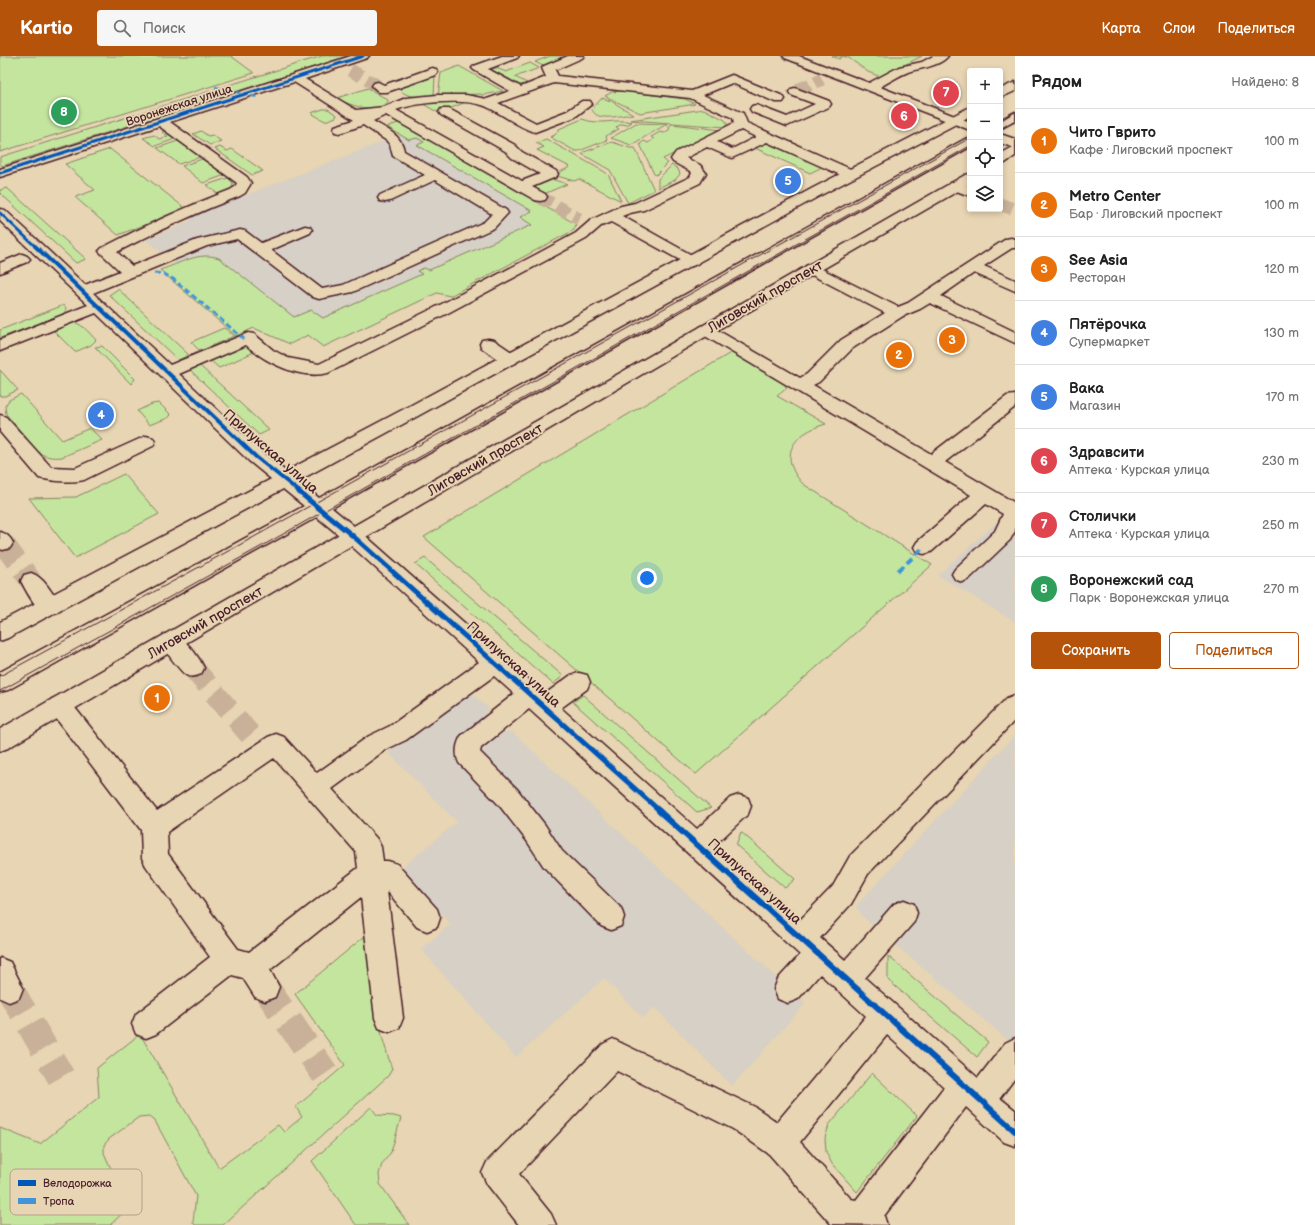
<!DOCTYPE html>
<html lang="ru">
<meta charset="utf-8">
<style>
:root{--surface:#fff;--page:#f6f6f6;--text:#222;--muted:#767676;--line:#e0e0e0;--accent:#b45309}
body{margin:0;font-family:"Balsamiq Sans",sans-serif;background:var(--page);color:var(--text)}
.controls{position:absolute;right:12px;top:12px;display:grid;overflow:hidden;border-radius:4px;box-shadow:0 2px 6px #0003}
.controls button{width:36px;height:36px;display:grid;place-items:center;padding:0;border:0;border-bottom:1px solid var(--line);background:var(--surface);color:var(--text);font:20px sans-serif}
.you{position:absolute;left:647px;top:522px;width:14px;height:14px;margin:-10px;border:3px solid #fff;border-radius:50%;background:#1a73e8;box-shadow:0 0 0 6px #1a73e833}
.badge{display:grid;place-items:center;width:26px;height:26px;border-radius:50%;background:var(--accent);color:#fff;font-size:13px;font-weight:700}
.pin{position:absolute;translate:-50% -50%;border:2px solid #fff;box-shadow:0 1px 4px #0006}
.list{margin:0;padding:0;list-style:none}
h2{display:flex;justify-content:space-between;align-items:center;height:52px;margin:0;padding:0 16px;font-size:17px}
h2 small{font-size:13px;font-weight:400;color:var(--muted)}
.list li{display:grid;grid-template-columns:26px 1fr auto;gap:12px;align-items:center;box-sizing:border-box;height:64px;padding:0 16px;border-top:1px solid var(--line)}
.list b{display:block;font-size:15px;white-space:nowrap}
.list p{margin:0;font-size:13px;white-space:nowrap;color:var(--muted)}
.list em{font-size:13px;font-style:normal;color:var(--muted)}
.actions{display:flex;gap:8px;padding:12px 16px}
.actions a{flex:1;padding:9px 0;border:1px solid var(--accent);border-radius:4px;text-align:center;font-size:14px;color:var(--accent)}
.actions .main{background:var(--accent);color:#fff}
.icon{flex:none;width:22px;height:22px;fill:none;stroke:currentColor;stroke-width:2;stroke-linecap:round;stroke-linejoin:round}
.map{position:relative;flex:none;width:1015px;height:1169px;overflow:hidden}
header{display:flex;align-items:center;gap:24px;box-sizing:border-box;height:56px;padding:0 20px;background:var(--accent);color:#fff}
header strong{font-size:19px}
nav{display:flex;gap:22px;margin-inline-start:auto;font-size:14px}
.search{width:280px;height:36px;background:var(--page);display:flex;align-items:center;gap:10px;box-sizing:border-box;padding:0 14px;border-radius:4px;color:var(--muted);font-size:15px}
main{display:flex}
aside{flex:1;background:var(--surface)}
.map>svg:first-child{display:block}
</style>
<header>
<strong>Kartio</strong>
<div class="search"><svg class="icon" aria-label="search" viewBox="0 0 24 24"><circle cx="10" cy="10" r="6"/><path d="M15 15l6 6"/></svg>Поиск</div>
<nav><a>Карта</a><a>Слои</a><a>Поделиться</a></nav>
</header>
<main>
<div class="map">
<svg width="1015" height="1169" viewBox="0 0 1015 1169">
<rect width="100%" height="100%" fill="#e7d5b3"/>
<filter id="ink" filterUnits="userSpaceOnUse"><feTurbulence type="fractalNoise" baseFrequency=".025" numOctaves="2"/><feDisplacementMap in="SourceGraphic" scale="8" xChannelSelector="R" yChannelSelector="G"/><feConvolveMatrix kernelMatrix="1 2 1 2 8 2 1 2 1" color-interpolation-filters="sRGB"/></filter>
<g filter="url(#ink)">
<path fill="#d6d0c6" d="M408,76L568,162L290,287L254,271L145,183L189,166L192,160Z
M997,466L1015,477V566L938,519Z
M471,637L489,653L485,657L507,677L510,674L805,948L732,1030L654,951L643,962L604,922L516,1001L421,893L451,868L400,813L457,766L388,696L421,671L423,673Z
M1015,679V990L863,861L856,850Z"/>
<path fill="#c4e59e" stroke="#878264" d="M0,0H231L254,17L0,96Z
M322,0H348L2,110L0,108V101Z
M550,0H561L560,4L543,10L535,6Z
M832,0H922L881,21L868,16L849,2L843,0L839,3Z
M530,7L539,12L515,21L527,27L520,29L491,13L496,12L506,16Z
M459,10L503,35L483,39L480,38L438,40L441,17Z
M435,19L434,40C423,40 408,43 400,34L405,29Z
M368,32L388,44V46C376,58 350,50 337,42Z
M621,35L685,43L695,48L640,57L605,40L612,36Z
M602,42L611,45L633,58C622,59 596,67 592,53Z
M448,46H466L439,57L423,48Z
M323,53H328L337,59L336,61L325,65L311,57Z
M704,53L725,64L727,67V71L630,64Z
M582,63C600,70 616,62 632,66L627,69L622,68L616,71L619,73L606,80L607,84L579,95H575L550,81L555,79L559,73Z
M398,67H401L536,142L533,144L576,168L574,174L450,240L437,237L323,291L308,279L290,288L254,272L236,280L160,214C179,208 199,195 219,202L294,261L311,254L323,262L422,218L417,215L424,212L429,214L532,169L520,161L532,155L417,89L424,86L417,82L409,84L387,71Z
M636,67L667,68L631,89L611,82Z
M672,68L721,74L663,103L668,107L656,119L654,118L640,88L644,85L648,87L654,83L651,81L660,76L664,77L670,73L668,71Z
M164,75L175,83L155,90L143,82L154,79L159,83L168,80L162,76Z
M201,75L208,80L212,79L221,85L210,89L193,78Z
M546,83L605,116L609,120L621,145L579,123L574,125L554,119L570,111L537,94L544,91L536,87Z
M178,85L200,101L179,108L157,92Z
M612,86L630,92H635L654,134L628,147L610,114L582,98L584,96Z
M766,87L822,111L810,117L755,92Z
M220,91L227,95L232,93L263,115L252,119L215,93Z
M110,93L186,153L118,179L75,141L95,134L65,108Z
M202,103L225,119L203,127L182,110Z
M672,109L678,113L680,118L675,124L658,132V123Z
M228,122L233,127L232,132L219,139L207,129Z
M548,122L567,128L544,138L531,131Z
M7,132L86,203L76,207L0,137V134Z
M118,233L189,299L178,304L109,239Z
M64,249L66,252L65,256L61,259L0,282V274Z
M69,266C81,265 89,277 96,284L91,289L75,296L52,273Z
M224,272L234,280L200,295L191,286Z
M245,289L254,296L219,312L210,304Z
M102,290L135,323L131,328L95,291Z
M732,296L784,327L787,332L777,340L826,368C793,377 777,400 803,428L932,509L696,718L424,481Z
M199,309L269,374L259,379L189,313Z
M0,314L18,334L5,340H0Z
M21,338L62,384L90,372L102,384L62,401C53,402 47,401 39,397L6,358L5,350L9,344Z
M159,347L171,359L168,362L149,369L137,355L152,348Z
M124,418L159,458L75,502L29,442L76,441Z
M425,502L563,620L553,628L415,508Z
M583,639L711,752L697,756L573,646Z
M741,776L795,823L785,832L736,789Z
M365,880L382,981L392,1013L388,1020L223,1169H195L193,1166L196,1140L155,1065L149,1060L139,1061L109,1083L104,1089V1097L116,1124L126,1137L129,1151L110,1169H0V1072L40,1088L99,1041L97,1012L140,978L219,1112L278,1069L284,1076L302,1061L296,1051L345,1009L295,938Z
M888,900L988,986L977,1001L888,924Z
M872,1017L917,1060L857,1136L832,1108L826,1096L825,1082L829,1069Z
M371,1051L377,1059L394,1060L401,1062L391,1096L382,1108L379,1118L380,1128L409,1169H356L312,1105Z"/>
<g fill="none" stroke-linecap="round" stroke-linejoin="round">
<path stroke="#c8b198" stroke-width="13" stroke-dasharray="13 6" stroke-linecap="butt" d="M350,14L378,30
M798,34L822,23
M540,141L579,163
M1000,148L1015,154"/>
<path stroke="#c8b198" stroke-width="22" stroke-dasharray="22 11" stroke-linecap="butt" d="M3,487L31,525
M193,612L252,681"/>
<path stroke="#c8b198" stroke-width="28" stroke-dasharray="28 14" stroke-linecap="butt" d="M265,931L325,1018
M9,932L61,1021"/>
<defs>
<path id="minor" d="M351,0H369L367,2L305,23L356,54L384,51L406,42L437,39H466L487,43L510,35L474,14L472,12L474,10L502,0H519L517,2L488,13L521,31L546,21L542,12L544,10L568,0H584L582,2L555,14L558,20L692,35L732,19L783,40L785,43L783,46H775L732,27L703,39L743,57L747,67L855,115L857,118L855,121L850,122L845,121L767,86L732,102L707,91L686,102L700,109L706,117L700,127L644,154L630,157L622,160L697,202L700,205L697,208L692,210L687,208L611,166L601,170L586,183L547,204L446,258L328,317C300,324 266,307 246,289L179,318L263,397L319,442L965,83L970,82V91L332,452L360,475L545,638L571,619L579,617L587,619L590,626L587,633L561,652L697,773L730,742L739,739L748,742L751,750L748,758L715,789L800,864L833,830L850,800L1007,642L1015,639V664L868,818L851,848L820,882L845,904L894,848L904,844L914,848L917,857L914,866L865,922L978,1022L1005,987L1015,982V1022L1000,1042L1015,1054V1090L1004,1086L966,1051L884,1160L887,1169L831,1168L769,1098L733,1073L617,1015L519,1118L551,1158L556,1169H519L487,1128L482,1117L487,1106L603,988L613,983L623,988L755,1051L777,1066L866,960L820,918L798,943L788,947L778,943L774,933L778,923L800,899L529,653L481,692L480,696L517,733L545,769L562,795L621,852L624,861L621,870L611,874L601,870L544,811L527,785L499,749L459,707C455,698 456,689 461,680L514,638L494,620L406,684L385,694L332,733L377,783L381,791L383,805H388L397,808L437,853L440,862L437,871L427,875L417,871L387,835L403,962L399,972L389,976L379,972L375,962L361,841L270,914L279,931L275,941L265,945L255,941L243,922L232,919L156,978L146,982L136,978L132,968L136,958L210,901L146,810L142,802L141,774L52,657L48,650L52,643L60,640L68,643L157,755L268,681L276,678L284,681L317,717L369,680L390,670L479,606L346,485L317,461L8,634L0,636V616L304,450L249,405L96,257L0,295V284L88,249L0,165V153L5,154L85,229L120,215L102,198L99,195L102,192C144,170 186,151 230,134L235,131L237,127L159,70L0,121V113ZM294,26L354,64L335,70L334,73L335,76L340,77L363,69L387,85L390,89L393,100L425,119L380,139L378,142L380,145L385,146L390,145L435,124L492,158L484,166L343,229L322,233L271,194L310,177L312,174L310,171L305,170L261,187L245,175L240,174L197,184L132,210L117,196C157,175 198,156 240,140L245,137L251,127L247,121L170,66ZM554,27L690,42L733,62L734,67L676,96L671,103L673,106L690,115L692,117L690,121L635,147L621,150L591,164L576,177L537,198L434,252L319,308L288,302L273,294L254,278L248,277L170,309L93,237L207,190L237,183L313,241L319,243L353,236L494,172L508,157L506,154L404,95C402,79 386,73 373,65L386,59L535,144L540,145L545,144L547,141L545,138L532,131L556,121L558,118L556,115L522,96L515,89L449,53H441L439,56L441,59L505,95L512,102L540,118L522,125L396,54C417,46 464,42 485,50C502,57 517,71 535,76L575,61L592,48L590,45H582L567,55L536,67L498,47ZM741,74L756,81L732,93L717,86ZM274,702L356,796L358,812L249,896L238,893L168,798L167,776ZM887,979L944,1031L856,1144L851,1143L800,1086Z
M783,0H799L869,27L899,11L922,6L933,0H948C939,11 920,12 908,16C898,20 889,26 880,31L970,66V74L785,2Z
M432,12L436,13L438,16L436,19L387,36H379L372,30L374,27L378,26L384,29Z
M795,32L829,45L831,48L829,51L787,70L752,56L750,53L752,50L756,49L787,61L815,48L791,39L789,36L791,33Z
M1015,56V65L1000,73V64Z
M1000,78L1015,83V92L1000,87Z
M956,126L970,131V140L951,133L949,130L951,127Z
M1011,182L1015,183V192H1012L984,210L1015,224V235L974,217L941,240L1015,276V287L930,247L920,253L903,260L853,292L819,326L813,329L931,398L1007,340L1015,339V351L945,406L1015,447V475L1010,484L969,523L962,526L955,523L952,518L955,513L995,475L1003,458L986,448L931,496L924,498L917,496L914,491L917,486L971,439L700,277L698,274L700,271L706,269L712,271L800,322L807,318L841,284L885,257L806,216L803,213L806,210L811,208L816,210L898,251L908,247L1006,183Z
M22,198L27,200L30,203L27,206L0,217V207Z
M488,283L494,284L516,299L518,303L516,307C503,310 492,299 482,292L480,288L482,284Z
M0,359L6,361L51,411L75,412L146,380L153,382L155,386L153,390L84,424C71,427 52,425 39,422L0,376Z
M0,476C7,478 9,480 13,487L10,492L3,494L0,493Z
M31,517C44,521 53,538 60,550L57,556C51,557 46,559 41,555C34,549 25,533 21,525L24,519Z
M171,577C185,582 198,599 204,612L201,618C196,620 191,622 186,619C180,615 164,593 160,586L163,580Z
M0,902L10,906L23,932L19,942L9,946L0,942Z"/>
<path id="major" d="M1015,26V35L1000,42V33Z
M970,51V60L956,68L823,138L416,361L8,582L0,585V566L404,353L813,132Z
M1015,90V100L1005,107L1000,108V98Z
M970,118V128L712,277L8,692L0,695V673L965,119Z"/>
</defs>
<use href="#minor" stroke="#4a1f2b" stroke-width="3"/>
<use href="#major" stroke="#4a1f2b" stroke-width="3"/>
<use href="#minor" fill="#e7d5b3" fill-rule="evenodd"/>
<use href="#major" fill="#e7d5b3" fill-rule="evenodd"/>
<path stroke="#4a1f2b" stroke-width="1" d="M1000,65L1015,56
M1000,73L1015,64
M0,620L254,481L970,82
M0,635L262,490L970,90"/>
<path stroke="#4194d7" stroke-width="2.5" stroke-dasharray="5 2.5" stroke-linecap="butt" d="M215,31L257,41"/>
<path stroke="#4194d7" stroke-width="3" stroke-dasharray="6 3" stroke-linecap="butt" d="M154,217L164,218L173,223L244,283"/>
<path stroke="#4194d7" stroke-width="4" stroke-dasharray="8 4" stroke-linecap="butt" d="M898,515L924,491"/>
<defs>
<path id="cycleway-far3" d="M0,117L363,0
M0,157L36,191"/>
<path id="cycleway-far2" d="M35,190L256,401L301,437"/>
<path id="cycleway-far1" d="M299,436L353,480L661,756"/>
<path id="cycleway" d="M659,755L1015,1075"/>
</defs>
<use href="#cycleway-far3" stroke="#e7d5b3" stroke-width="4.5"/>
<use href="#cycleway-far2" stroke="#e7d5b3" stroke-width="6"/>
<use href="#cycleway-far1" stroke="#e7d5b3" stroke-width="8"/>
<use href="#cycleway" stroke="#e7d5b3" stroke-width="9"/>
<use href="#cycleway-far3" stroke="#0057b8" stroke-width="3"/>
<use href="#cycleway-far2" stroke="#0057b8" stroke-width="4"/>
<use href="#cycleway-far1" stroke="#0057b8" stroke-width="5"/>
<use href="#cycleway" stroke="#0057b8" stroke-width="6"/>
</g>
</g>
<g text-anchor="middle" stroke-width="3.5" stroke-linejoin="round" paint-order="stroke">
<g font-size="12" fill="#4a1f2b" stroke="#e7d5b3">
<text transform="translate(179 49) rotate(-18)" y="4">Воронежская улица</text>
</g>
<g font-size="14" fill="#4a1f2b" stroke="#e7d5b3">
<text transform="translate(765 240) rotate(-30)" y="5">Лиговский проспект</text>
<text transform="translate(271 395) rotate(41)" y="5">Прилукская улица</text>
<text transform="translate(485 403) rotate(-30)" y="5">Лиговский проспект</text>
<text transform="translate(205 566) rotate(-30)" y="5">Лиговский проспект</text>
<text transform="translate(514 608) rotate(42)" y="5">Прилукская улица</text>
<text transform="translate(755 825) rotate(42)" y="5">Прилукская улица</text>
</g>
</g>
<rect x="10" y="1113" width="132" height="46" rx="6" fill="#e7d5b3" stroke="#b89e8a" stroke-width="1"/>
<rect x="18" y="1124" width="18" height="6" fill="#0057b8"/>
<rect x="18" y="1142" width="18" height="6" fill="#4194d7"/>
<g font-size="11" fill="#4a1f2b">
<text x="43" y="1131">Велодорожка</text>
<text x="43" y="1149">Тропа</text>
</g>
</svg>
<div class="controls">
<button>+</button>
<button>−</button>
<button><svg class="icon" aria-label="locate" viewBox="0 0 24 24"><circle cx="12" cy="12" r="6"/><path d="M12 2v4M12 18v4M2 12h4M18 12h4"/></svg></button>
<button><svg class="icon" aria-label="layers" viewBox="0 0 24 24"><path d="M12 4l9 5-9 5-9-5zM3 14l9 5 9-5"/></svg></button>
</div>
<div class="you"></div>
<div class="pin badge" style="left:157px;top:642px;background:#e8710a">1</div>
<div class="pin badge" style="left:899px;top:299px;background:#e8710a">2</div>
<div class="pin badge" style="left:952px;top:284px;background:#e8710a">3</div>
<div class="pin badge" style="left:101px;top:359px;background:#3f7fe0">4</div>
<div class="pin badge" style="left:788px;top:125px;background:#3f7fe0">5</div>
<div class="pin badge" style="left:904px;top:60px;background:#e0444e">6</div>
<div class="pin badge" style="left:946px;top:37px;background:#e0444e">7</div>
<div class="pin badge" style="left:64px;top:56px;background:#2e9e5b">8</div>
</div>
<aside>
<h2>Рядом<small>Найдено: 8</small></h2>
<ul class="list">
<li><span class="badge" style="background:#e8710a">1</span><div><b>Чито Гврито</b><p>Кафе · Лиговский проспект</p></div><em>100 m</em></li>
<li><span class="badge" style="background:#e8710a">2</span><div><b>Metro Center</b><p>Бар · Лиговский проспект</p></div><em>100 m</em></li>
<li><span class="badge" style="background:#e8710a">3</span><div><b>See Asia</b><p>Ресторан</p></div><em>120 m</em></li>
<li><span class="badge" style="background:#3f7fe0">4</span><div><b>Пятёрочка</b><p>Супермаркет</p></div><em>130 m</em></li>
<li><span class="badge" style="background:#3f7fe0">5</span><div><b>Вака</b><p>Магазин</p></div><em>170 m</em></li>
<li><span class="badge" style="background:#e0444e">6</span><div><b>Здравсити</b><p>Аптека · Курская улица</p></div><em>230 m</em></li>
<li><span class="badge" style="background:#e0444e">7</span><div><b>Столички</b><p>Аптека · Курская улица</p></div><em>250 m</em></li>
<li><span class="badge" style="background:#2e9e5b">8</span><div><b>Воронежский сад</b><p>Парк · Воронежская улица</p></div><em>270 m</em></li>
</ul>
<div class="actions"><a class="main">Сохранить</a><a>Поделиться</a></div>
</aside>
</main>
